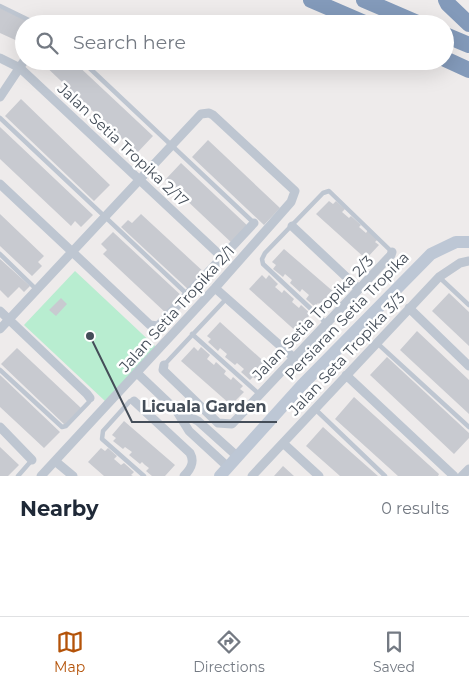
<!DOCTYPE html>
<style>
:root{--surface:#fff;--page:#f6f6f7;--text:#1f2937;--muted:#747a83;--line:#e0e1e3;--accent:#b45309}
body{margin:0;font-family:Montserrat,sans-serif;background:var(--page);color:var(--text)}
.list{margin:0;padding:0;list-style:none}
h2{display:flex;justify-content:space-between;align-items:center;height:65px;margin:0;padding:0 20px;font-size:21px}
h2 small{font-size:16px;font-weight:400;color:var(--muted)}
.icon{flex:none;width:28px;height:28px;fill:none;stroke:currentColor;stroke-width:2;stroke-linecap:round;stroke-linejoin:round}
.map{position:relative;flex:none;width:469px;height:476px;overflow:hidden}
.search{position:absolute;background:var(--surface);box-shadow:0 5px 20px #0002;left:15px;right:15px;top:15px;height:55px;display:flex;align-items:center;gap:12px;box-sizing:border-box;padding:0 18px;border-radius:28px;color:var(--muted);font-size:19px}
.sheet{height:140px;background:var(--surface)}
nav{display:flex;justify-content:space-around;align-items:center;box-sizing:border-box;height:70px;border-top:1px solid var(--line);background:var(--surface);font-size:14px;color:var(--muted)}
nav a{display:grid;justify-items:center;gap:2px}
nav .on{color:var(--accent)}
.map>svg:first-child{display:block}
</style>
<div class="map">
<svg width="469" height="476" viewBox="0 0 469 476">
<rect width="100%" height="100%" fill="#eeebeb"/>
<path fill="#b8edd0" d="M75,271L156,347L105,401L24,325Z"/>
<path fill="#c8cad0" d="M0,8L34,24H24V44L0,33Z
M42,61H73L153,136L137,153L41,62Z
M21,99L110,185L94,201L5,116Z
M0,127L93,215L81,227L75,221L71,226L0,159Z
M208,140L280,208L264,225L192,157Z
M181,163L250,228L234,245L165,180Z
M329,201L333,204L336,201L345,209L342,212L349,218L351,216L361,225L359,227L366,233L368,230L378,239L375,242L379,245L366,259L316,214Z
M0,214L44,256L38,262L42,266L32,276L0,246Z
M141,214L206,274L190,291L121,227L128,220L132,223Z
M113,232L184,298L168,315L103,254L107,250L101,244Z
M284,249L335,293L322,307L318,303L315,307L306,299L309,295L302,289L300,292L290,283L292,280L285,274L283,277L273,269L276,265L272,262Z
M0,259L30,286L24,292L19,287L8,298L0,290Z
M262,275L266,279L269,275L278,284L275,287L282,293L284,290L294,299L292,302L299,308L301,305L311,314L308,317L312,320L299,334L249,289Z
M449,293L469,312V346L432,311Z
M61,298L67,304L56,316L49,310Z
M220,322L270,367L257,380L253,377L250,380L241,372L244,369L237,363L235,365L225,357L227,354L220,348L218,351L208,342L211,339L207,336Z
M417,331L469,380V414L400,350Z
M194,347L198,351L201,347L210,355L207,359L214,365L216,362L226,371L224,374L231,380L233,377L243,386L240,389L244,392L231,405L181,361Z
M17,348L81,408L65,425L1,364Z
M387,357L469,433V438L454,454L370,375Z
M0,375L60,432L44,448L0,407Z
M354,397L439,474L438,476H398L335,419Z
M124,421L175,465L165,476H152L146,471L149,468L145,465L142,462L140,464L129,455L132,452L125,447L123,449L113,441L116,438L112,435Z
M323,427L344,446L378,476H340L306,446Z
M0,447L19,465L8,476H0Z
M101,448L105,451L108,448L117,456L114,459L121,465L124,463L134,472L131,475L133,476H104L88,462Z
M283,466L294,476H274Z"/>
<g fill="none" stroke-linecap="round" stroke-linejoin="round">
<path stroke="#bec6d1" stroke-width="4.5" d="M0,6L37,24
M82,61L254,223
M0,118L188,295
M0,254L37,290
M439,277L469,305
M326,323L263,264L262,259L265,253L323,193L329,191L392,252
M192,334L259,394
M377,343L469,427
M164,365L226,299
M0,370L62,427L66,426L89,402L90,398
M134,401H130L103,431L102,439L144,476
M315,409L385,476
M18,476L32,460"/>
<path stroke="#bec6d1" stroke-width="9" d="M0,58L20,68L223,258
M0,97L24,61
M0,184L150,325L158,326L254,223
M292,226L358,288
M215,288L293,357
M409,308L469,366
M0,311L87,394L90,398
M0,329L201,114L209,113L213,115L295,191L291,202L215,288L41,476
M164,365L163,370L218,423L232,424L391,255L392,252
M137,373L176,410L189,431L228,467
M346,375L454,476
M134,401L190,453C195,462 191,469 184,476
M176,410L198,421L238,457
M0,427L32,460
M283,443L319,476
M55,461L73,476
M252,476L439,277L460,263L469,261
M462,476L469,469"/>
<path stroke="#bdc7d5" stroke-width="12" d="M220,476L302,385L431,254L456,242H469"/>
<path stroke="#839aba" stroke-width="16" d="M311,0L367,24
M364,0L420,24
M446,0L448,4L469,24
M445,35L469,45
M445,59L469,70"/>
</g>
<g text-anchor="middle" stroke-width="5" stroke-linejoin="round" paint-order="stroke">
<g font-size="15" fill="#444d58" stroke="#fff">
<text transform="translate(123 145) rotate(43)" y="5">Jalan Setia Tropika 2/17</text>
<text transform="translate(177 309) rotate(-48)" y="5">Jalan Setia Tropika 2/1</text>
<text transform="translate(347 316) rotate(-46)" y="5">Persiaran Setia Tropika</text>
<text transform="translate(313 318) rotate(-46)" y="5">Jalan Setia Tropika 2/3</text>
<text transform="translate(347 354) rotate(-47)" y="5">Jalan Seta Tropika 3/3</text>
</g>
</g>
<path fill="none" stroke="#444d58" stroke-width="2" d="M90 336L132 422H277"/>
<circle fill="#444d58" stroke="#fff" stroke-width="2" cx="90" cy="336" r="5"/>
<g font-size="16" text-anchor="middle" font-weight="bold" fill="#444d58" stroke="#fff" stroke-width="5" stroke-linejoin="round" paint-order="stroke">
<text x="204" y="412">Licuala Garden</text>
</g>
</svg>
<div class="search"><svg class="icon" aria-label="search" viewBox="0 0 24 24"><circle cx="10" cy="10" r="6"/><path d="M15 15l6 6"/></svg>Search here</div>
</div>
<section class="sheet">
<h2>Nearby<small>0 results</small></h2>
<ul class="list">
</ul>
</section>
<nav>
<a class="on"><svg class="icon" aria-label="map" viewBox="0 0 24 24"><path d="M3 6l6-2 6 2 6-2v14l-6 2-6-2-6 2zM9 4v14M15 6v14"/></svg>Map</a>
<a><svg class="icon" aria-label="directions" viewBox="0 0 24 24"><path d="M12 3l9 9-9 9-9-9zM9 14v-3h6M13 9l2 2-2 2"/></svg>Directions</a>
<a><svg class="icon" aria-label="saved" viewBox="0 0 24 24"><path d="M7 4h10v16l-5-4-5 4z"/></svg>Saved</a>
</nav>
